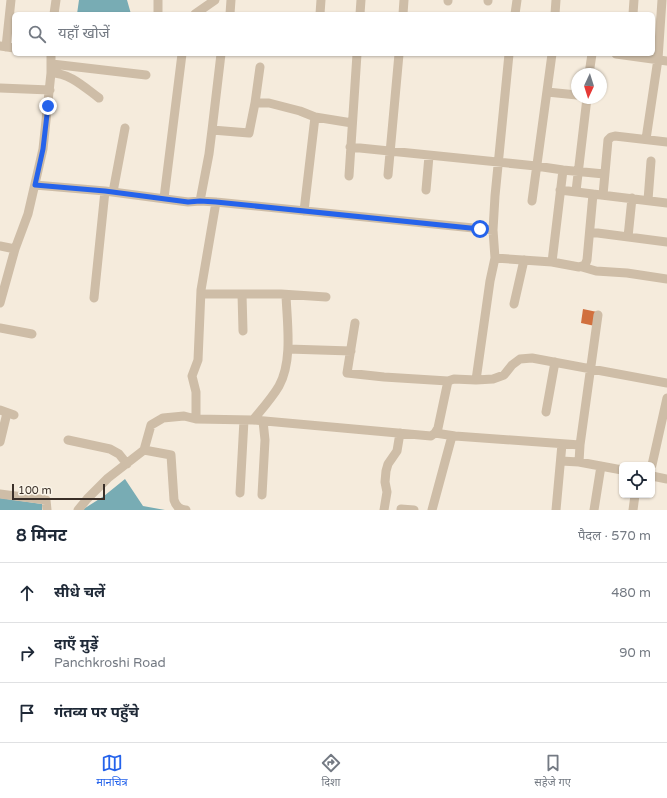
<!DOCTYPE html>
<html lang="hi">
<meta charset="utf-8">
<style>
:root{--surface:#fff;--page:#f6f6f7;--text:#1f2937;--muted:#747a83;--line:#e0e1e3;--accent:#2563eb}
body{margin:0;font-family:"Varela Round","Noto Sans Devanagari",sans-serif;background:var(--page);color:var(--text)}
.controls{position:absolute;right:12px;bottom:12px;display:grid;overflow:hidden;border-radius:6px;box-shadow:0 1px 3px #0004}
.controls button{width:36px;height:36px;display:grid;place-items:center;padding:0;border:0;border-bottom:1px solid var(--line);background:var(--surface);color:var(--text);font:20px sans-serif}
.compass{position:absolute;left:571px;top:68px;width:36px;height:36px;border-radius:50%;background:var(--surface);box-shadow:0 1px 3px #0004;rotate:184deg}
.scale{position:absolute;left:12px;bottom:10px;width:93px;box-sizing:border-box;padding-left:4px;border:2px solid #3a2f28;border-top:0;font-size:11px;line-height:14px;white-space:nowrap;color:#3a2f28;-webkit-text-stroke:3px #fbf5e9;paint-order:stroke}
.stop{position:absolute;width:12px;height:12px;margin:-9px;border:3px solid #2563eb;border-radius:50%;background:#fff}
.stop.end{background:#2563eb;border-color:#fff;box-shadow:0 1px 4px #0008}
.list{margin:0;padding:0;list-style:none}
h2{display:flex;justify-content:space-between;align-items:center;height:52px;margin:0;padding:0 16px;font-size:17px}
h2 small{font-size:13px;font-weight:400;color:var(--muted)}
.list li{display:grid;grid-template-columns:26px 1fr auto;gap:12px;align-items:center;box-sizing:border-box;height:60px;padding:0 16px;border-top:1px solid var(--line)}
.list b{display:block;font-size:15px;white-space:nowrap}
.list p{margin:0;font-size:13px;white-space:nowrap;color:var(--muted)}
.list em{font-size:13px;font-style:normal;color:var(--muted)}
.icon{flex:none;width:22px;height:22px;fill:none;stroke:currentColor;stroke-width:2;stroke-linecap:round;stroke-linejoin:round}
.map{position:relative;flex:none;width:667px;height:510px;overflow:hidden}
.search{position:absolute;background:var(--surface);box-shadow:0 1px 3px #0004;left:12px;right:12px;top:12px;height:44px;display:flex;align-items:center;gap:10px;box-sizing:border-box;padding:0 14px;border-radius:6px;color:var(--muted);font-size:15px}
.sheet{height:232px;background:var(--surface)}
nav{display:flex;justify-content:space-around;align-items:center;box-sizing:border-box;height:56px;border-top:1px solid var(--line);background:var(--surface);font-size:11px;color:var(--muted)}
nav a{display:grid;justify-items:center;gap:2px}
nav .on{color:var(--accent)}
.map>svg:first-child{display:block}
</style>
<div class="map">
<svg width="667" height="510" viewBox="0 0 667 510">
<rect width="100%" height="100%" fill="#f5ebdc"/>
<path fill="#78acb4" d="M79,0H127L131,14H77Z
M125,479L143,506L165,510H82L104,496Z
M0,498L42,504V510H0Z"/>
<path fill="#d1703e" d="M583,309L597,312L595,326L581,323Z"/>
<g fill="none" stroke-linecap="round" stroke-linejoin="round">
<path stroke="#cebda7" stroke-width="9" d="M448,1V0
M488,1V0
M158,13V0
M54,14L56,0
M195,14L215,0
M230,14L231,0
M320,14L321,0
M360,14L361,0
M403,14L404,0
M515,14L517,0
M555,14L556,0
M633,14L634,0
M0,46L14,48
M6,47L11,0
M616,54L667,61
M52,64L146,75
M51,73C70,73 84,87 99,98
M589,74L592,54
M0,88L50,90
M547,92L577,95
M255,103L260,67
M212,130L221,54
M646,139L658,59L662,0
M350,147L536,166L563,170L604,174
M388,175L399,54
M349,176L357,54
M35,185L105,191L188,202L200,201L216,202L493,230L495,258L490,281L476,380
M426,190L429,156
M560,190L667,203
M576,191L587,98
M113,192L125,128
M603,195L608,140L611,137L615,136L667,142
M164,198L182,54
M648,200L651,161
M200,201L209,154L212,130L249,133L255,103H269L300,111L315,117L352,123
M532,201L552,54
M304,211L315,117
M493,230L495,196L509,54
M590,232L667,242
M628,237L632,198
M0,246L15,249
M495,258L552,262L579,267L585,265L587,260L593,194
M552,262L563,170
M582,267L596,271L627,273L667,279
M201,294H281L326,297
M242,294L243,331
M94,298L105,191
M0,303L15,249L28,214L43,149L51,73V54
M514,304L524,260
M355,323L347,373L384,377L448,381
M0,328L32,334
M288,349L351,351
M0,410L14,415
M546,412L555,362
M196,419V392L192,376L198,360L201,290L216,202
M253,420C262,409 272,398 279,386C293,361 287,322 286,295
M435,433L455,436L580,445
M68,440L110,449L119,454L127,464
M0,442L7,413
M144,450L171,455L174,500C176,506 179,510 186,510
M561,461L579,462L622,470
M579,462L580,445L598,315
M652,465L667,398
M652,476L667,479
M240,493L244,420
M0,494L46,500L47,510
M262,495L265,440L263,421
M401,509L414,510
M78,510L87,499L108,478L144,450L151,425L163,418L184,416L196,419L253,420L431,436L435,433L438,428L448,381L454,379L476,380L493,379L504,375L512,365L520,359L532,358L667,383
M384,510L387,492L385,482L386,471L388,464L397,451L400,433
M432,510L452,436
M556,510L562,444
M594,510L601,466
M633,510L635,495"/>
</g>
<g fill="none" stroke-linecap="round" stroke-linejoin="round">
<path stroke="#2563eb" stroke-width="5" d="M48,106L43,149L35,185L105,191L188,202L200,201L216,202L480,229"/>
</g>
</svg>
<div class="controls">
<button><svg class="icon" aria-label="locate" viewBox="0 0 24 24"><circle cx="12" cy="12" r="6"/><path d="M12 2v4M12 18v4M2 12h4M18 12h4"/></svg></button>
</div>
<svg class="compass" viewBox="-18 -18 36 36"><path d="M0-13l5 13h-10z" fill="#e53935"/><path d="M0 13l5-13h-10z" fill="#747a83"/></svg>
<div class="scale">100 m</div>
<div class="stop" style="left:480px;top:229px"></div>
<div class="stop end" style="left:48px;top:106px"></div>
<div class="search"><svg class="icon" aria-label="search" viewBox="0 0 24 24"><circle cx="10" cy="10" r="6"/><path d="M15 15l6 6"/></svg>यहाँ खोजें</div>
</div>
<section class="sheet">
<h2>8 मिनट<small>पैदल · 570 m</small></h2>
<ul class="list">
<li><svg class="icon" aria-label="ahead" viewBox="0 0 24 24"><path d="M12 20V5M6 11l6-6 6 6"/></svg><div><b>सीधे चलें</b></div><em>480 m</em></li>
<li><svg class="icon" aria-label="right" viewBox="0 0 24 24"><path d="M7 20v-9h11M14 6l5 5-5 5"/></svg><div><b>दाएँ मुड़ें</b><p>Panchkroshi Road</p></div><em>90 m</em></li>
<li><svg class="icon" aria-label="arrive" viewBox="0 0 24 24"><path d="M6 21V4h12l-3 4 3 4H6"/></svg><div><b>गंतव्य पर पहुँचे</b></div></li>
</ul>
</section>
<nav>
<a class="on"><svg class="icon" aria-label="map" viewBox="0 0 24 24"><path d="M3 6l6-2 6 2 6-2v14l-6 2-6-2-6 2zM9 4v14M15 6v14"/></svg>मानचित्र</a>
<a><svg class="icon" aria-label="directions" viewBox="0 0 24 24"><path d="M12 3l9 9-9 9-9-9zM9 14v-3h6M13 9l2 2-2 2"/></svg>दिशा</a>
<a><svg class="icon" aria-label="saved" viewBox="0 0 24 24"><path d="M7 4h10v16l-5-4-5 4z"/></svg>सहेजे गए</a>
</nav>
